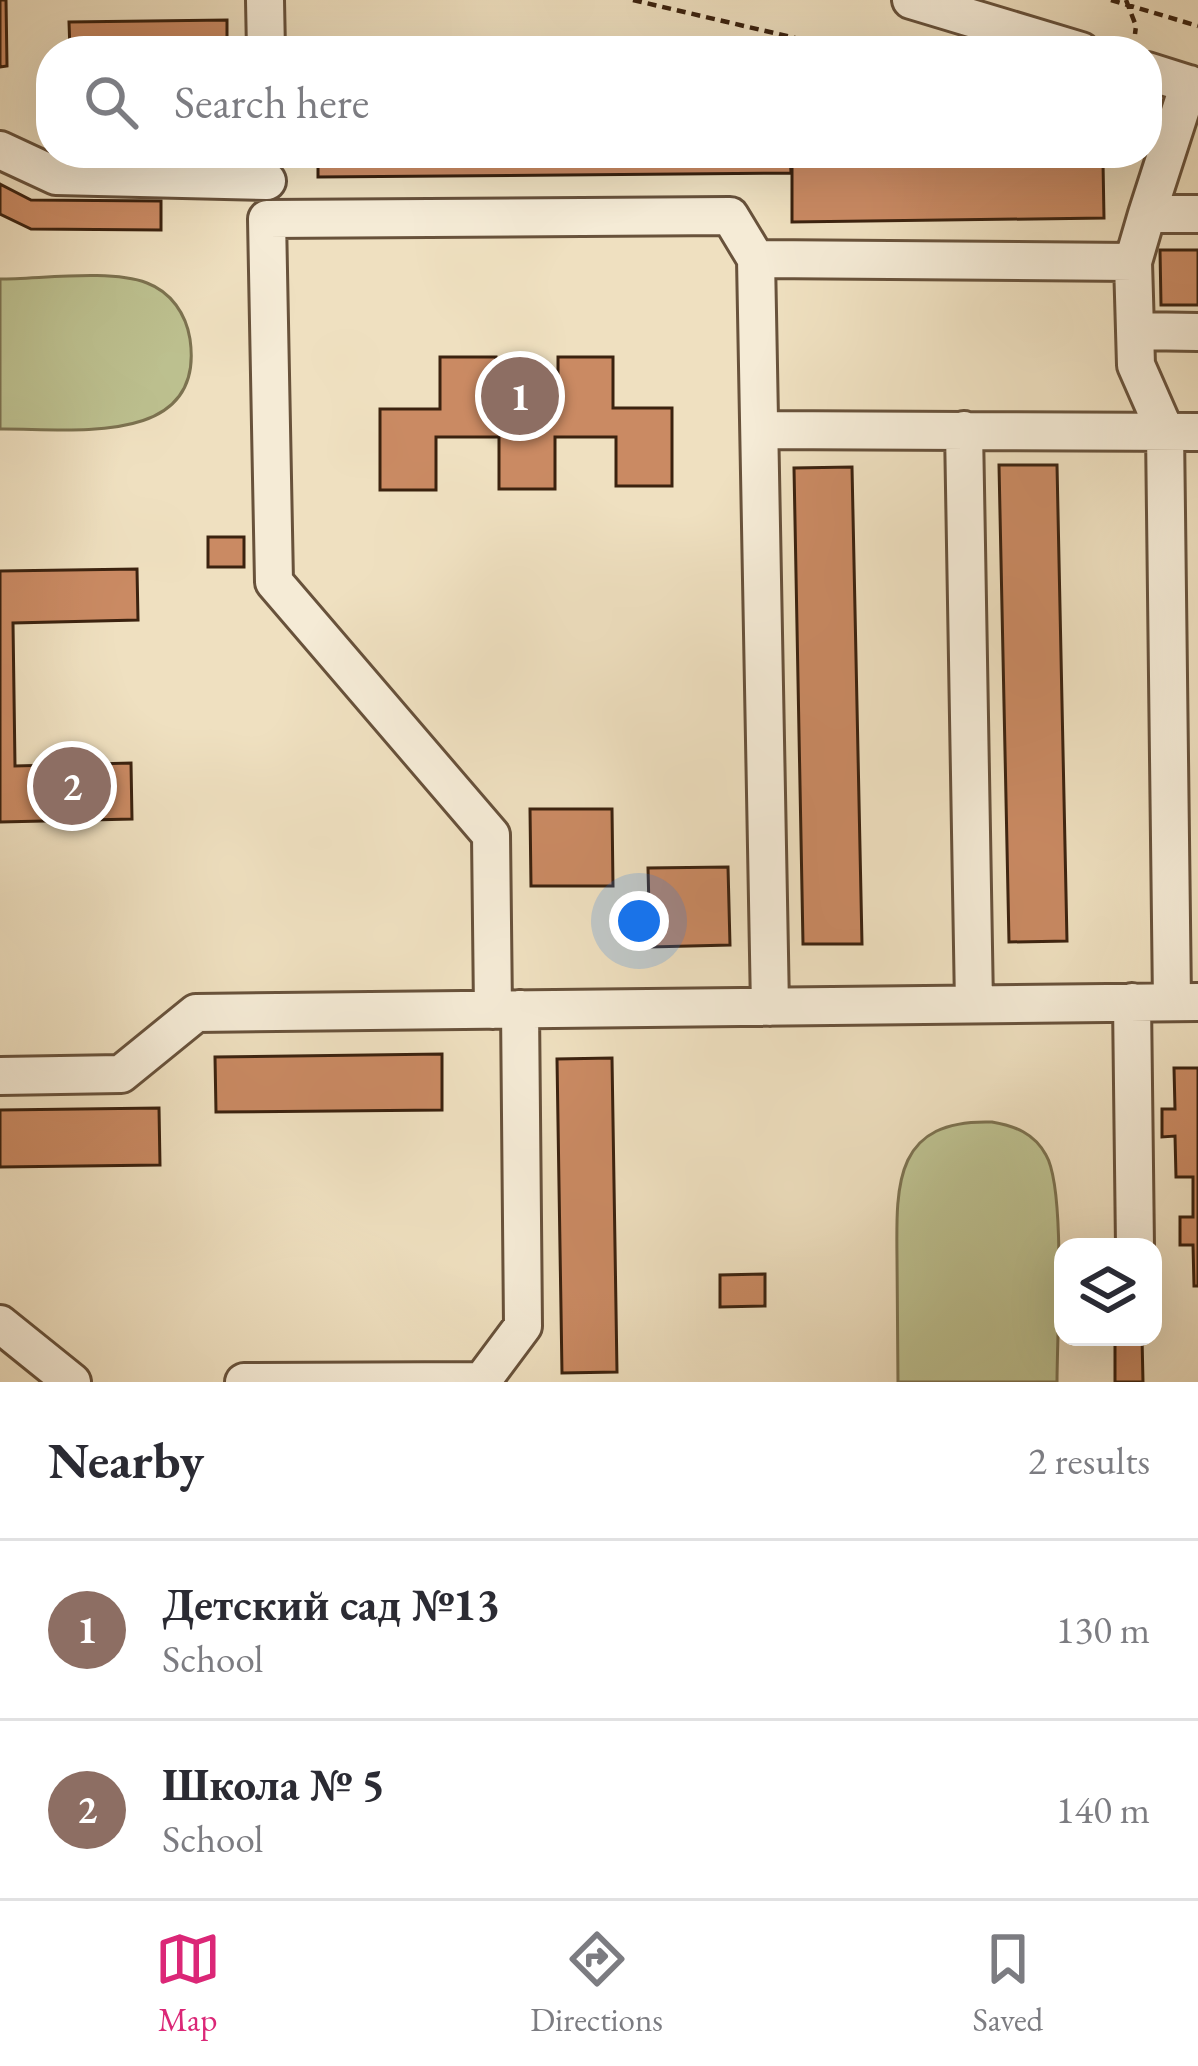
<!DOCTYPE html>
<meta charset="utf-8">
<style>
:root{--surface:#fff;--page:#f7f7f7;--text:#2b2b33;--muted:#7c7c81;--line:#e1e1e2;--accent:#db2777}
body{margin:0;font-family:"EB Garamond",serif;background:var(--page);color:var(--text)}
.controls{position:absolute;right:36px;bottom:36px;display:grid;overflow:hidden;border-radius:24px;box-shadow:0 12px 48px #0002}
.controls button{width:108px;height:108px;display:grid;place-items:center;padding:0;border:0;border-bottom:3px solid var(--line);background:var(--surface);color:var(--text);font:60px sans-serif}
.you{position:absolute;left:639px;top:921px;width:42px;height:42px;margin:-30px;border:9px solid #fff;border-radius:50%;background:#1a73e8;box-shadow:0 0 0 18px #1a73e833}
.badge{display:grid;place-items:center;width:78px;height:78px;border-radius:50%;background:var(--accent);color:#fff;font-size:39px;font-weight:700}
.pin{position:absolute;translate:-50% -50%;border:6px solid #fff;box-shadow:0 3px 12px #0006}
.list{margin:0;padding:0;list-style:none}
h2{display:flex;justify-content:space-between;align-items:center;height:156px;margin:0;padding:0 48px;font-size:51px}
h2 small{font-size:39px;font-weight:400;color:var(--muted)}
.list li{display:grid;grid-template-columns:78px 1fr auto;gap:36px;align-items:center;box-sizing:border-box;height:180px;padding:0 48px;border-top:3px solid var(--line)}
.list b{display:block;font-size:45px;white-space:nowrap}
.list p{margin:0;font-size:39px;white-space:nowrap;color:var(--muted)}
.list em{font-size:39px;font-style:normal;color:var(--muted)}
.icon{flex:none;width:66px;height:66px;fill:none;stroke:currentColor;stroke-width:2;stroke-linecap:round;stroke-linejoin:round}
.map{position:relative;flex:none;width:1198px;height:1382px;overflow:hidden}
.search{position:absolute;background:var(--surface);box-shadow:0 12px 48px #0002;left:36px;right:36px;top:36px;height:132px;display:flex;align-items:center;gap:30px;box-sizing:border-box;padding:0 42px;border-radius:48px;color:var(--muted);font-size:45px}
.sheet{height:516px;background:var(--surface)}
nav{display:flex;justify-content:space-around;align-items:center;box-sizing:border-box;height:168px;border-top:3px solid var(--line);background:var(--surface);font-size:33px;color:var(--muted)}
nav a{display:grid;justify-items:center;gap:6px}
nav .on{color:var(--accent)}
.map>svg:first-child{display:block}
</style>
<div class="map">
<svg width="1198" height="1382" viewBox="0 0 1198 1382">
<rect width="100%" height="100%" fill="#efe0c0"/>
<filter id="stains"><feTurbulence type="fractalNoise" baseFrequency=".00167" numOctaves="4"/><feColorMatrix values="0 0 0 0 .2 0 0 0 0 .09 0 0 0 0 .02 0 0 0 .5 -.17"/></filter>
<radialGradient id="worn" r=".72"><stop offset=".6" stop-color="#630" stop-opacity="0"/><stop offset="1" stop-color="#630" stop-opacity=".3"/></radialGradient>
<path fill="#bdc190" stroke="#7c7250" stroke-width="3" d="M0,279C41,279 110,269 147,283C171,292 186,314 190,339C206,449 69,428 0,429Z
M992,1122C1015,1126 1034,1133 1046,1155C1066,1189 1057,1335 1057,1382H898C898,1341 897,1300 897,1258C896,1182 895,1119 992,1122Z"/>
<path fill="#ca8a63" stroke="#3b220f" stroke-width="3" d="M0,0H6L7,66L0,67Z
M227,20V51H70L69,22Z
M318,153H790L791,173L318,177Z
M1103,162L1104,218L792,222V166Z
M0,184L31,200L161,201V230L31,229L0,214Z
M1160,250H1198V305H1161Z
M440,357H496V409H558V357H613V408H672V486H616V437H555V489H499V437H436V490H380V409H440Z
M999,465H1057L1067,941L1009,942Z
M852,467L862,944H803L794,468Z
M208,537H244V567H208Z
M137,569L138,620L13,623L15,766L131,763L132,819L0,822V571Z
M530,809H612L613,886H531Z
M728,867L730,945L650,947L648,868Z
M442,1054V1110L216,1112L215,1057Z
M612,1058L617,1372L562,1373L557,1059Z
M1174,1068H1198V1286H1194L1193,1245H1180V1217H1193V1177H1176L1175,1136L1162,1137V1109H1175Z
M159,1108L160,1165L0,1167V1110Z
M765,1274V1306L720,1307V1275Z
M1115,1337H1142L1143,1382H1115Z"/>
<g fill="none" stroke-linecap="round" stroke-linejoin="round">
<defs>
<path id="minor" d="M265,0L266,51
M911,0L1081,51
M1147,71L1198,87
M1189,84L1147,214H1198
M0,150L56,176L267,181
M1147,214L1133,262L1136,365L1165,431L1172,1002
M756,259L1133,262
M1135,331L1198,332
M761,430L1198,432
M964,430L974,1004
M1132,1002L1135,1247
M493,1010L491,835L274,582L267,219L730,216L756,259L770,1007
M0,1076L121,1074L196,1013L1198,1002
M0,1324L72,1382
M244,1382L482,1381L523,1326L520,1009"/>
</defs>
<use href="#minor" stroke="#68523b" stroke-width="42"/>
<path stroke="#3b220f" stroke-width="4.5" stroke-dasharray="9 6" stroke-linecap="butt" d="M633,0L851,51
M1111,0L1198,26
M1126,0L1136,26L1135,34"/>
<use href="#minor" stroke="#f5ebd6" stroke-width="36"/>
</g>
<rect width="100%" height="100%" filter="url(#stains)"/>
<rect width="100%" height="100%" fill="url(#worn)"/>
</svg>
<div class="controls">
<button><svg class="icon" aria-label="layers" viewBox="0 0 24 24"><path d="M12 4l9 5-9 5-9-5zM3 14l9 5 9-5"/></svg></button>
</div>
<div class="you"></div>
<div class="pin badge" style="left:520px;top:396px;background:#8d6e63">1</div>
<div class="pin badge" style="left:72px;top:786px;background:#8d6e63">2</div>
<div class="search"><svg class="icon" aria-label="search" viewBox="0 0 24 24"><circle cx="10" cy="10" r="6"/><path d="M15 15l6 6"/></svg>Search here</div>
</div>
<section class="sheet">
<h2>Nearby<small>2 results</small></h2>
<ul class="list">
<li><span class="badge" style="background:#8d6e63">1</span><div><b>Детский сад №13</b><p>School</p></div><em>130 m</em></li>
<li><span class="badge" style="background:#8d6e63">2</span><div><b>Школа № 5</b><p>School</p></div><em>140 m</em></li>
</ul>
</section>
<nav>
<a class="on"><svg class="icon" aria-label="map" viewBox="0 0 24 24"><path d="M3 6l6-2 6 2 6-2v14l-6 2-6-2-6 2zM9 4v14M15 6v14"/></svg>Map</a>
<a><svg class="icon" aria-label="directions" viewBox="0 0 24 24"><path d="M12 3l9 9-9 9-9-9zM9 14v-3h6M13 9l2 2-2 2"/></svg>Directions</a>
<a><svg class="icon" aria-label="saved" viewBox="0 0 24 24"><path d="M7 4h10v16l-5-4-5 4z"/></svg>Saved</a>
</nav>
